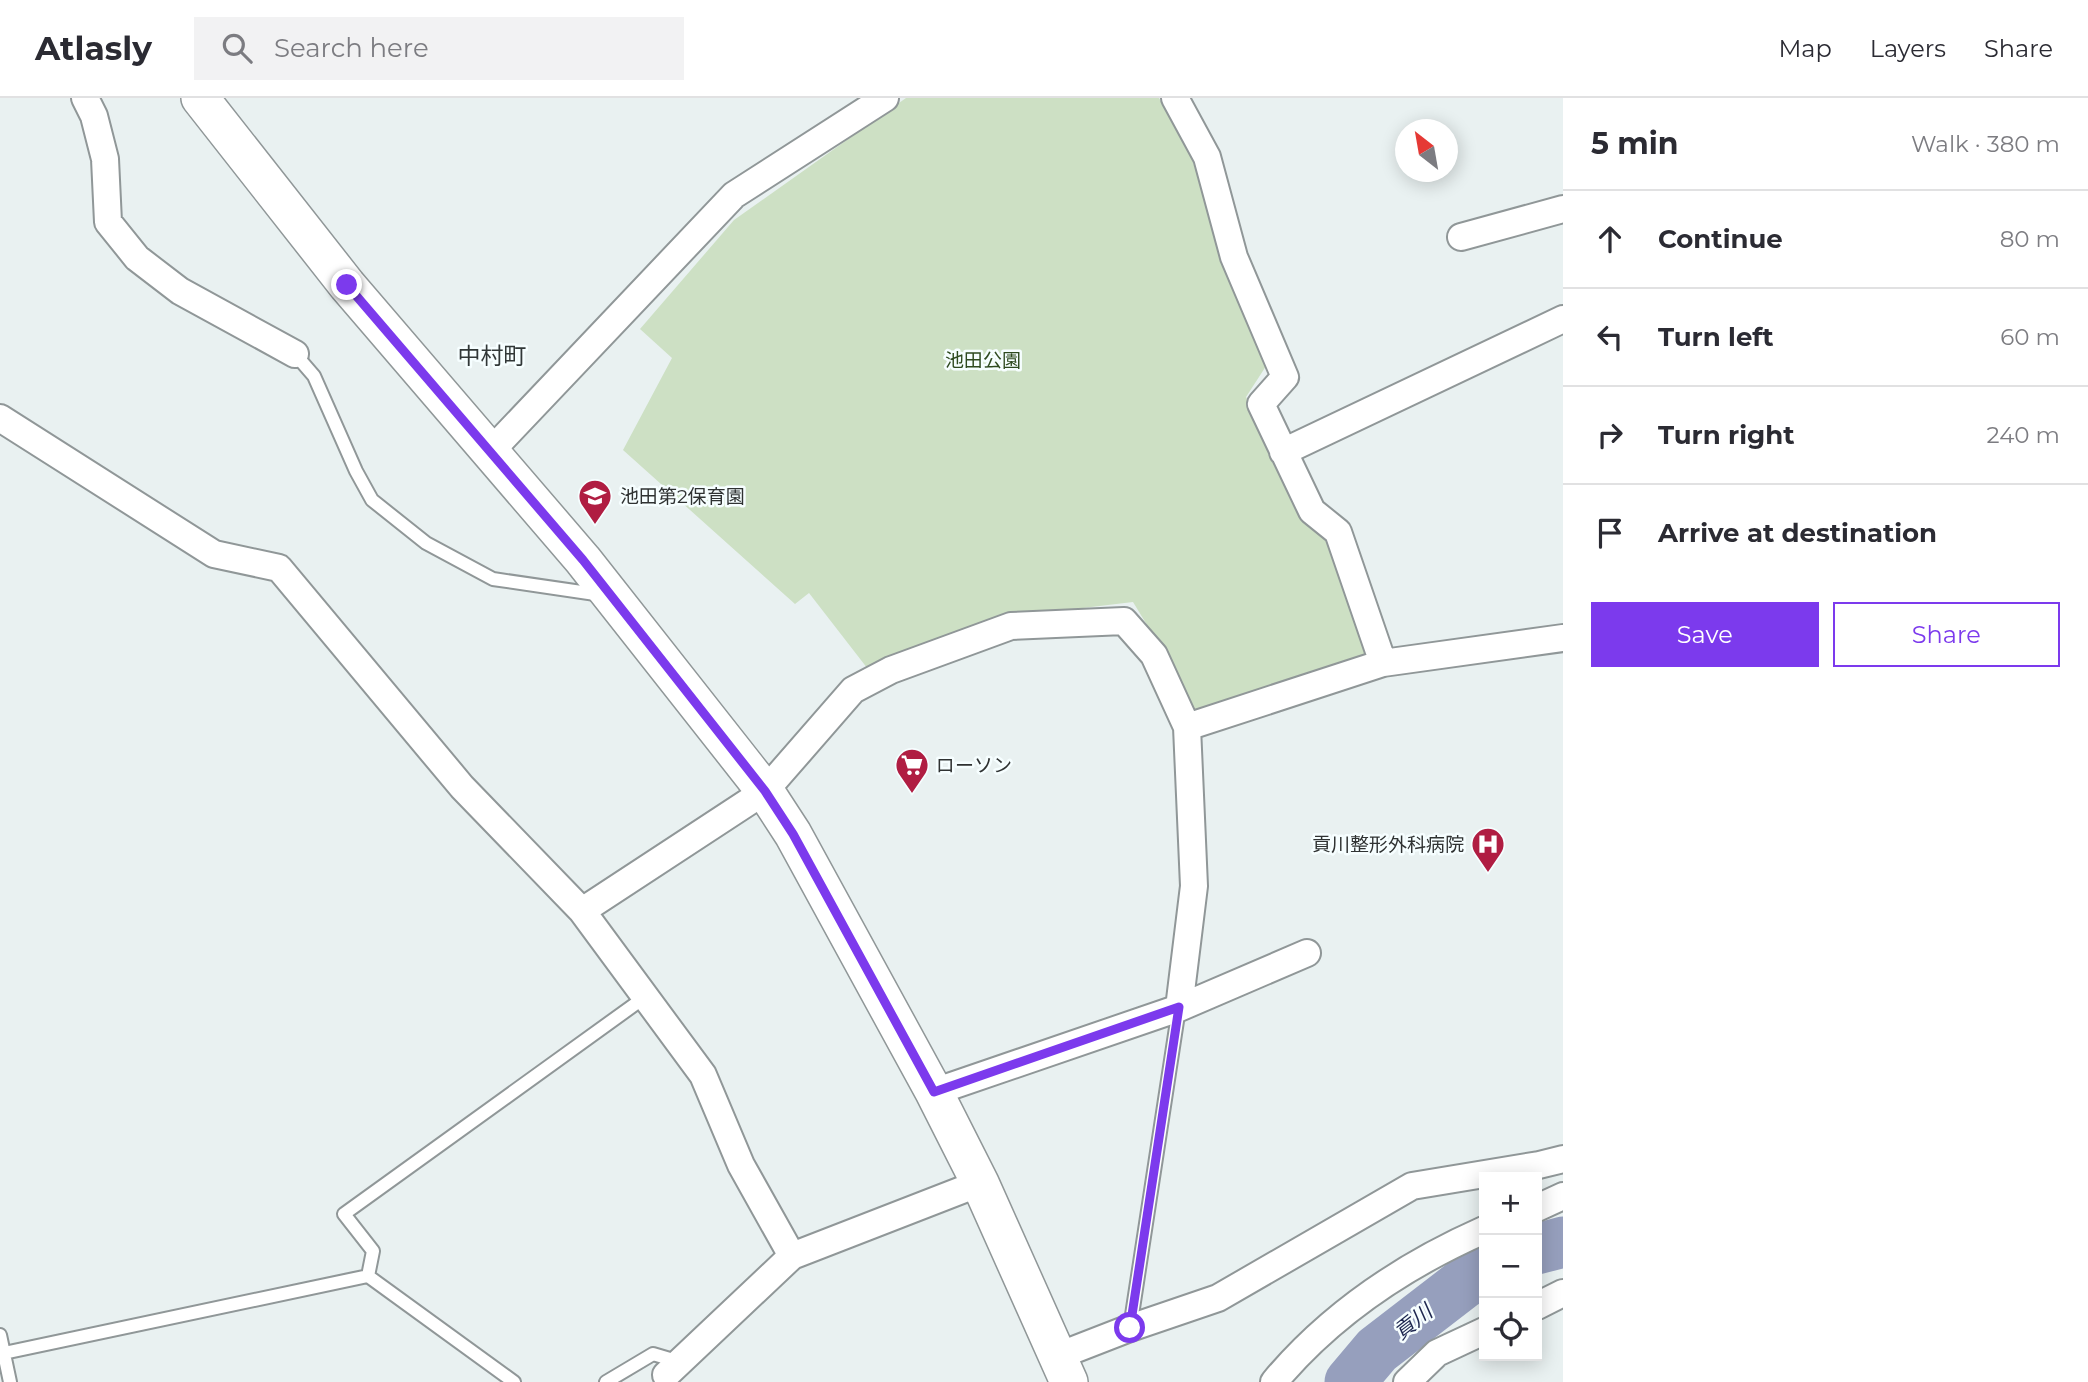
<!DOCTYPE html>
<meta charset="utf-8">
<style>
:root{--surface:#fff;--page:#f2f2f3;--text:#2b2b33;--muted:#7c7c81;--line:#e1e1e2;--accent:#7c3aed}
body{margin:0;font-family:Montserrat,"Noto Sans JP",sans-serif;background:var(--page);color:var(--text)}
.controls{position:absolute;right:21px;bottom:21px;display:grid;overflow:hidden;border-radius:0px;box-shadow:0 4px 18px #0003}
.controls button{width:63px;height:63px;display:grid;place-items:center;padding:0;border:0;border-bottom:2px solid var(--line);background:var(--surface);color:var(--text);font:35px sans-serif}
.compass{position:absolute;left:1395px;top:21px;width:63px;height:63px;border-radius:50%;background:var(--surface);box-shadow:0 4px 18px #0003;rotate:329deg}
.stop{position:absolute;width:21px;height:21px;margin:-16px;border:5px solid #7c3aed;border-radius:50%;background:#fff}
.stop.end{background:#7c3aed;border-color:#fff;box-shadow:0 2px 7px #0008}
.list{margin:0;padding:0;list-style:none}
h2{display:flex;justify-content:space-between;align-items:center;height:91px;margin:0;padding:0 28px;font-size:30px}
h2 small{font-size:23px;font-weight:400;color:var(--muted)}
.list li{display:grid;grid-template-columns:46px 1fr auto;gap:21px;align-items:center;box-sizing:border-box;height:98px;padding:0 28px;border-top:2px solid var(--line)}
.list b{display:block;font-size:26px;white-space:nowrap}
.list em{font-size:23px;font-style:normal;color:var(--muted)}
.actions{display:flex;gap:14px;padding:21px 28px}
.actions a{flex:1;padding:16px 0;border:2px solid var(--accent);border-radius:0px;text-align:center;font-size:24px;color:var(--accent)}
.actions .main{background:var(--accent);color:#fff}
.icon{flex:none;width:38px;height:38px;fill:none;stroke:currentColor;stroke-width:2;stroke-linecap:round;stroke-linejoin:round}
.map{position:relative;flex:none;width:1563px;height:1284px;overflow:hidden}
header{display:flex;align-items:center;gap:42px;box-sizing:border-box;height:98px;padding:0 35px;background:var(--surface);border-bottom:2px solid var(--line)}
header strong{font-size:33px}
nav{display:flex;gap:38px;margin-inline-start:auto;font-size:24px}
.search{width:490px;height:63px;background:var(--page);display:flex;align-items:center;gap:18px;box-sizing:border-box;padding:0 24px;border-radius:0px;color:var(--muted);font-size:26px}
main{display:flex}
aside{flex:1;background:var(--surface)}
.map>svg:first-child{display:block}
</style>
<header>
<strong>Atlasly</strong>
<div class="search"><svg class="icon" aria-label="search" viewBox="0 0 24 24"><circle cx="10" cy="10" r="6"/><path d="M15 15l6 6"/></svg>Search here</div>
<nav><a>Map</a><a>Layers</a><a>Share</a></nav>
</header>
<main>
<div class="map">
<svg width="1563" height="1284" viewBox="0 0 1563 1284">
<rect width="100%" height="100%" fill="#e9f1f1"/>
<path fill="#cde0c4" d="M906,0H1159L1188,49L1225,160L1270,262L1246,299L1306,417L1329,442L1370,552L1366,561L1274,586L1200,614L1189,609L1166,558L1133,504L1000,520L871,575L809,495L795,506L623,352L672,260L640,231L734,122Z"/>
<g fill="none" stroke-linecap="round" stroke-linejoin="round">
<path stroke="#969fbd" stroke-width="51" d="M1537,1151L1563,1144
M1350,1284L1377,1252L1464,1185L1484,1175"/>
<defs>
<path id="lane" d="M295,256L314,278L356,373L372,402L426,445L493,481L602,497
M368,1178L373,1153L344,1116L645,899
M1130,1230L1179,910
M0,1237L10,1284
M4,1255L368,1178L514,1284
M606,1284L653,1256L680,1264"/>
<path id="street" d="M85,0L94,18L105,61L108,124L137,160L180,193L295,256
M1175,0L1207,59L1234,159L1285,279L1261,306L1312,413L1338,434L1383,565
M1461,139L1563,111
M0,320L214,456L279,470L462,689L582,813L703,977L741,1067L792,1158
M490,354L734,97L885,0
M1283,354L1563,221
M1187,629L1383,565L1563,540
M582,813L765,693L853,592L891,572L1011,528L1124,523L1154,557L1187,629L1194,788L1179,910
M934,994L1179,910L1307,855
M1537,1110L1563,1098
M1537,1208L1563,1195
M1058,1258L1130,1230L1218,1200L1412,1088L1539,1067L1563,1061
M666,1277L792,1158L980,1085
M1274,1284C1330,1217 1405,1167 1484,1132
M1407,1284L1437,1255L1484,1233"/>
<path id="secondary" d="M200,0L347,187L583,462L765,693L793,736L934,994L980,1085L1069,1284"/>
</defs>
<use href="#lane" stroke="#909798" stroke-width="16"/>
<use href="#street" stroke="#909798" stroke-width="30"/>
<use href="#secondary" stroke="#909798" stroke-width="40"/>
<use href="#lane" stroke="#fff" stroke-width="12"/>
<use href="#street" stroke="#fff" stroke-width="26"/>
<use href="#secondary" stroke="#fff" stroke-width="37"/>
</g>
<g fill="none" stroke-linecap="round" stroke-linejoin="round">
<path stroke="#7c3aed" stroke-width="9" d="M347,187L583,462L765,693L793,736L934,994L1179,909L1130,1230"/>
</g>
<defs>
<symbol id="school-pin" viewBox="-11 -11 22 30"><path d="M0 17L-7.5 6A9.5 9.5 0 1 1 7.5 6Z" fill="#b01d42" stroke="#f6feff"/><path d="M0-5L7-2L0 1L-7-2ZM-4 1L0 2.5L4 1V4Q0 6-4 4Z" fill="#fff"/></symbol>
<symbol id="supermarket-pin" viewBox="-11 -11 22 30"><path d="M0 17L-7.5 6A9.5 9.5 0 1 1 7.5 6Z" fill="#b01d42" stroke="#f6feff"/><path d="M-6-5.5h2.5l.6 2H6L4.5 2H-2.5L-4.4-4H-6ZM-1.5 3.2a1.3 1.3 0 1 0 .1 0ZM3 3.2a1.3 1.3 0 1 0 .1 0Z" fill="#fff"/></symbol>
<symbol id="hospital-pin" viewBox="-11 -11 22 30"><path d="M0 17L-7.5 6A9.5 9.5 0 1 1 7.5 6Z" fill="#b01d42" stroke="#f6feff"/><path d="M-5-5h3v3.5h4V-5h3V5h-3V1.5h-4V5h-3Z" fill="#fff"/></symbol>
</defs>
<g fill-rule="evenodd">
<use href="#school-pin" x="576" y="379" width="38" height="52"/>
<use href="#supermarket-pin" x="893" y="648" width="38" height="52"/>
<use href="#hospital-pin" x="1469" y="727" width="38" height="52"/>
</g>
<g text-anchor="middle" stroke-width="5" stroke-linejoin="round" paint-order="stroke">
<g font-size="19" fill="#2e4a1f" stroke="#f6feff">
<text x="983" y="269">池田公園</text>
</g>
<g font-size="19" fill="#2f3232" stroke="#f6feff" text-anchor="start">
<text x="620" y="405">池田第2保育園</text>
<text x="936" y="674">ローソン</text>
<text x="1464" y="753" text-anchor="end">貢川整形外科病院</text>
</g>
<g font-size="21" font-style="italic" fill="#1d264f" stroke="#f6feff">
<text transform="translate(1413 1224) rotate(-38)" y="7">貢川</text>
</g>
<g font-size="23" fill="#313737" stroke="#f6feff">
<text x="492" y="266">中村町</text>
</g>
</g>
</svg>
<div class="controls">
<button>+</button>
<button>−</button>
<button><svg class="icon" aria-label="locate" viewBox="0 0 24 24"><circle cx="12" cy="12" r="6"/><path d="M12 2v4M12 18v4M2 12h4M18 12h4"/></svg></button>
</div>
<svg class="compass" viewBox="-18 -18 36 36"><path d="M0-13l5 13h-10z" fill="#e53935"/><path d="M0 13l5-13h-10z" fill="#7c7c81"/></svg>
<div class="stop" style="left:1130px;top:1230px"></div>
<div class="stop end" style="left:347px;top:187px"></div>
</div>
<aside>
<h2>5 min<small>Walk · 380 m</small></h2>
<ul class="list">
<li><svg class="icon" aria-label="ahead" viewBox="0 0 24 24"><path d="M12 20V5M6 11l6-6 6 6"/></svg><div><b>Continue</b></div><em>80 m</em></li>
<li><svg class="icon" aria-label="left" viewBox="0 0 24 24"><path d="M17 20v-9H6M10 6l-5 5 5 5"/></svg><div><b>Turn left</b></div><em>60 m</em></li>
<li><svg class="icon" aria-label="right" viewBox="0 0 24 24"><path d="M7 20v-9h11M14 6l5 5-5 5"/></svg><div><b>Turn right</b></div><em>240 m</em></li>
<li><svg class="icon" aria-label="arrive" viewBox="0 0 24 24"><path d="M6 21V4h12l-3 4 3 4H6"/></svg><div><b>Arrive at destination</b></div></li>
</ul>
<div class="actions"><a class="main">Save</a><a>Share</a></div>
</aside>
</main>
